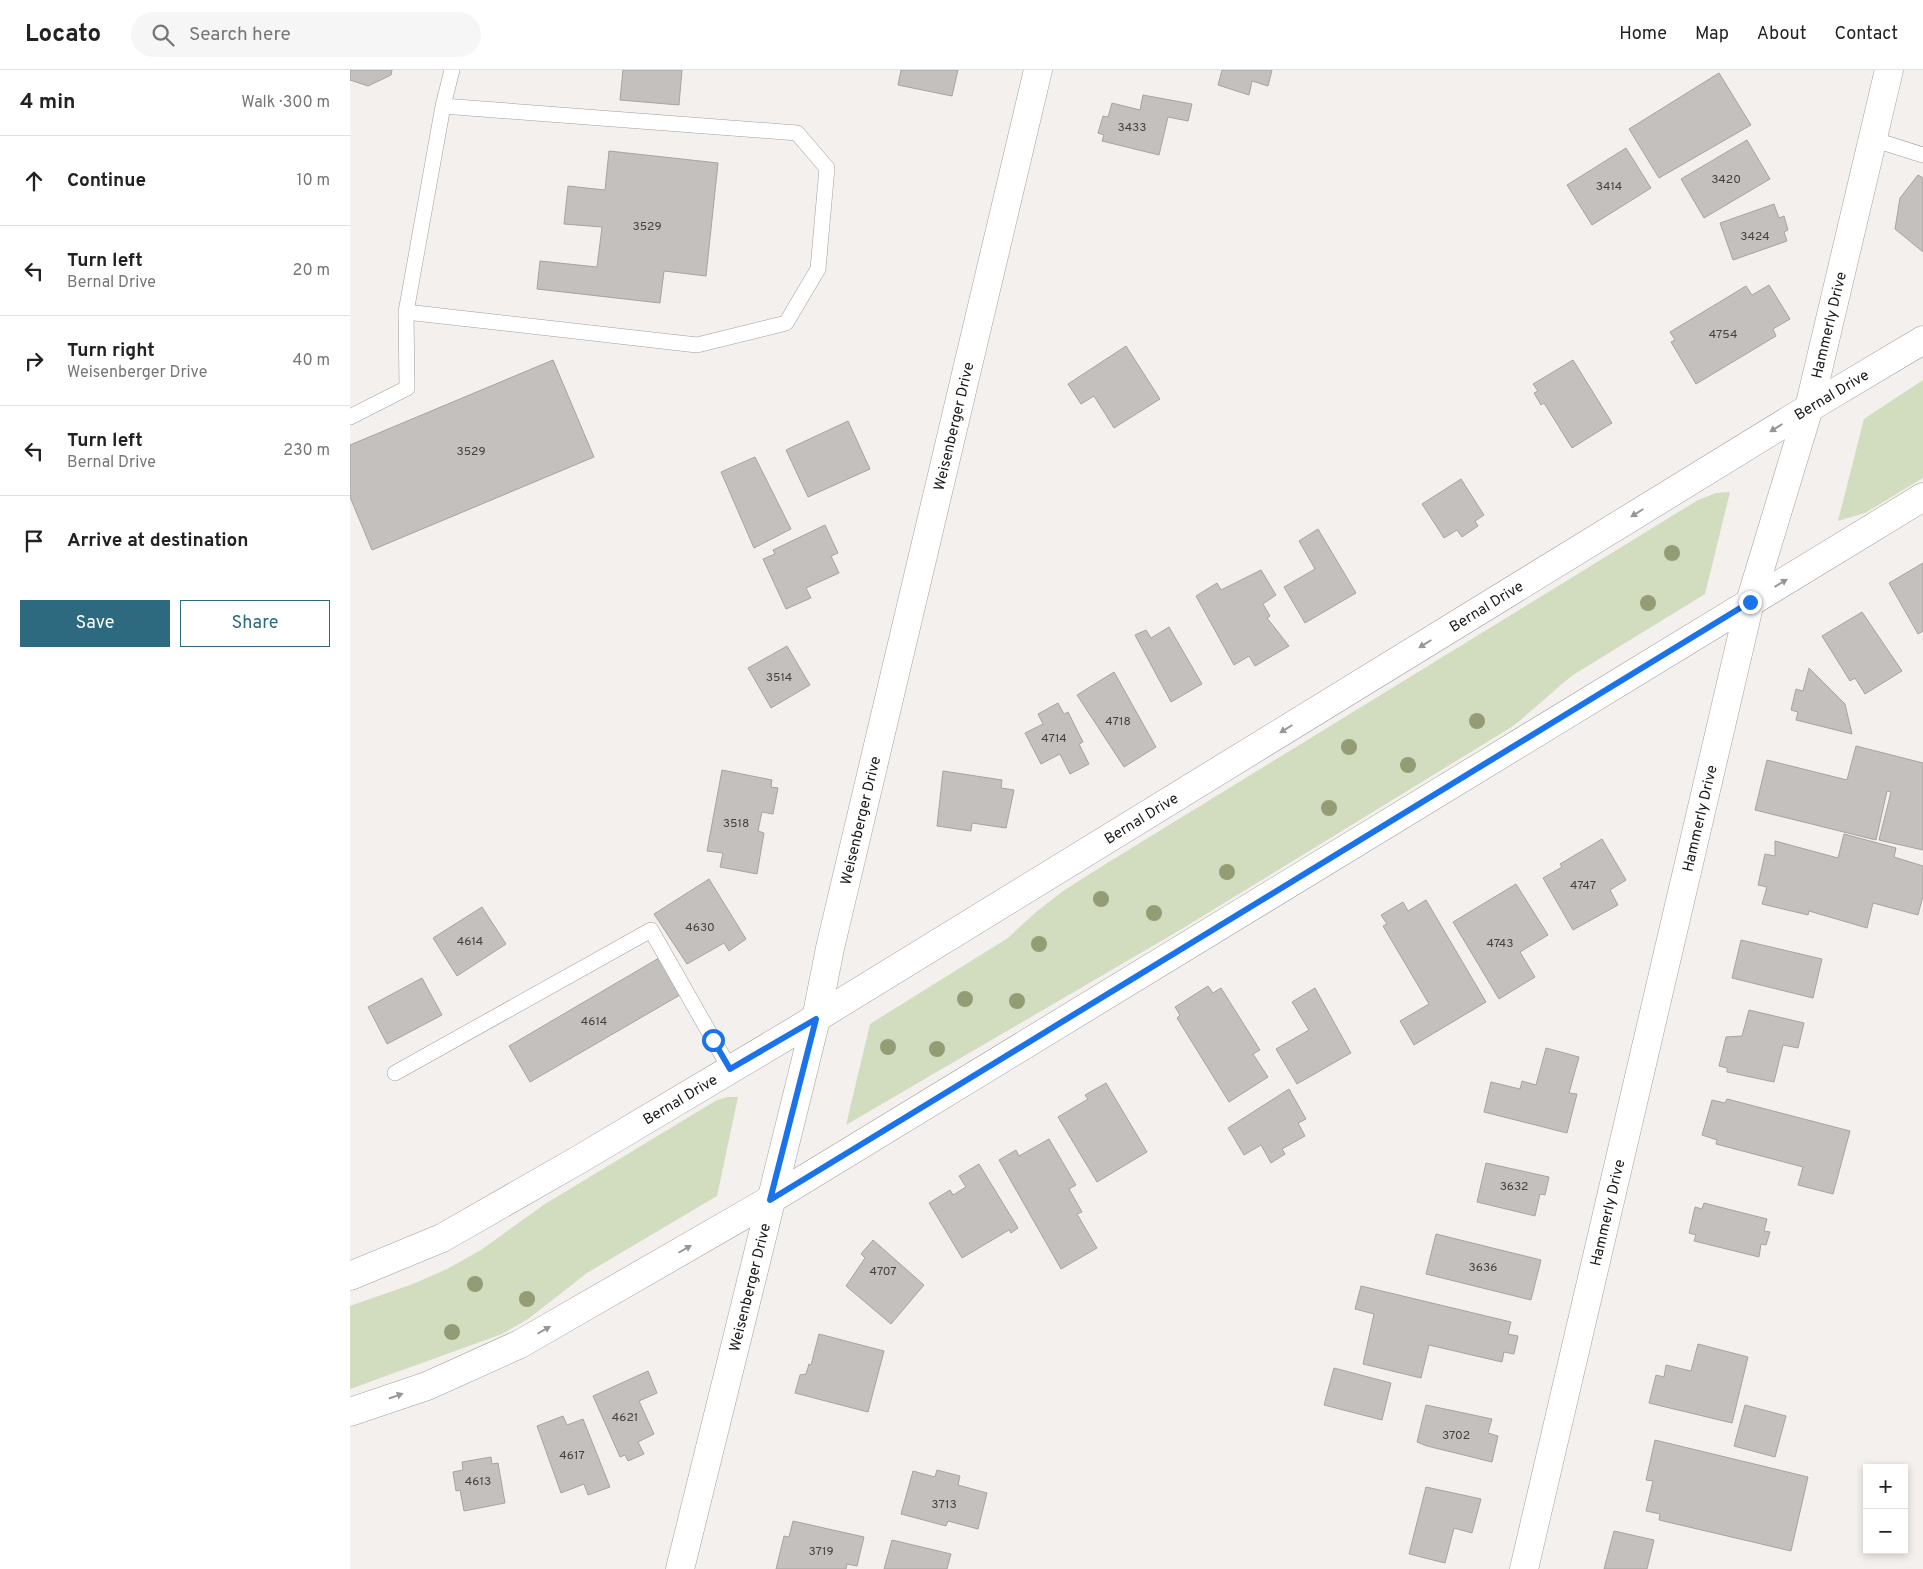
<!DOCTYPE html>
<meta charset="utf-8">
<style>
:root{--surface:#fff;--page:#f6f6f6;--text:#222;--muted:#767676;--line:#e0e0e0;--accent:#2d6a80}
body{margin:0;font-family:Overpass,sans-serif;background:var(--page);color:var(--text)}
.controls{position:absolute;right:15px;bottom:15px;display:grid;overflow:hidden;border-radius:0px;box-shadow:0 2px 8px #0003}
.controls button{width:45px;height:45px;display:grid;place-items:center;padding:0;border:0;border-bottom:1px solid var(--line);background:var(--surface);color:var(--text);font:25px sans-serif}
.stop{position:absolute;width:15px;height:15px;margin:-11px;border:4px solid #1a73e8;border-radius:50%;background:#fff}
.stop.end{background:#1a73e8;border-color:#fff;box-shadow:0 1px 5px #0008}
.list{margin:0;padding:0;list-style:none}
h2{display:flex;justify-content:space-between;align-items:center;height:65px;margin:0;padding:0 20px;font-size:21px}
h2 small{font-size:16px;font-weight:400;color:var(--muted)}
.list li{display:grid;grid-template-columns:32px 1fr auto;gap:15px;align-items:center;box-sizing:border-box;height:90px;padding:0 20px;border-top:1px solid var(--line)}
.list b{display:block;font-size:19px;white-space:nowrap}
.list p{margin:0;font-size:16px;white-space:nowrap;color:var(--muted)}
.list em{font-size:16px;font-style:normal;color:var(--muted)}
.actions{display:flex;gap:10px;padding:15px 20px}
.actions a{flex:1;padding:11px 0;border:1px solid var(--accent);border-radius:0px;text-align:center;font-size:18px;color:var(--accent)}
.actions .main{background:var(--accent);color:#fff}
.icon{flex:none;width:28px;height:28px;fill:none;stroke:currentColor;stroke-width:2;stroke-linecap:round;stroke-linejoin:round}
.map{position:relative;flex:none;width:1573px;height:1499px;overflow:hidden}
header{display:flex;align-items:center;gap:30px;box-sizing:border-box;height:70px;padding:0 25px;background:var(--surface);border-bottom:1px solid var(--line)}
header strong{font-size:24px}
nav{display:flex;gap:28px;margin-inline-start:auto;font-size:18px}
.search{width:350px;height:45px;background:var(--page);display:flex;align-items:center;gap:12px;box-sizing:border-box;padding:0 18px;border-radius:28px;color:var(--muted);font-size:19px}
main{display:flex}
aside{flex:1;background:var(--surface)}
.map>svg:first-child{display:block}
</style>
<header>
<strong>Locato</strong>
<div class="search"><svg class="icon" aria-label="search" viewBox="0 0 24 24"><circle cx="10" cy="10" r="6"/><path d="M15 15l6 6"/></svg>Search here</div>
<nav><a>Home</a><a>Map</a><a>About</a><a>Contact</a></nav>
</header>
<main>
<aside>
<h2>4 min<small>Walk · 300 m</small></h2>
<ul class="list">
<li><svg class="icon" aria-label="ahead" viewBox="0 0 24 24"><path d="M12 20V5M6 11l6-6 6 6"/></svg><div><b>Continue</b></div><em>10 m</em></li>
<li><svg class="icon" aria-label="left" viewBox="0 0 24 24"><path d="M17 20v-9H6M10 6l-5 5 5 5"/></svg><div><b>Turn left</b><p>Bernal Drive</p></div><em>20 m</em></li>
<li><svg class="icon" aria-label="right" viewBox="0 0 24 24"><path d="M7 20v-9h11M14 6l5 5-5 5"/></svg><div><b>Turn right</b><p>Weisenberger Drive</p></div><em>40 m</em></li>
<li><svg class="icon" aria-label="left" viewBox="0 0 24 24"><path d="M17 20v-9H6M10 6l-5 5 5 5"/></svg><div><b>Turn left</b><p>Bernal Drive</p></div><em>230 m</em></li>
<li><svg class="icon" aria-label="arrive" viewBox="0 0 24 24"><path d="M6 21V4h12l-3 4 3 4H6"/></svg><div><b>Arrive at destination</b></div></li>
</ul>
<div class="actions"><a class="main">Save</a><a>Share</a></div>
</aside>
<div class="map">
<svg width="1573" height="1499" viewBox="0 0 1573 1499">
<rect width="100%" height="100%" fill="#f3f0ed"/>
<path fill="#d1ddbe" d="M1573,310V408L1515,443L1488,451L1514,349Z
M1380,422L1355,524L1223,605C1201,622 1182,642 1160,658L830,860L496,1055L520,954L658,868L686,842L713,821L754,795L1348,430L1366,423Z
M378,1027H388L367,1126L237,1203L178,1249L152,1264L0,1319V1236L63,1214L97,1199L131,1180L195,1134L367,1030Z"/>
<path fill="#c3c0bd" stroke="#a6a3a1" d="M0,0H42L41,5L18,16L0,10Z
M273,0H332L329,35L270,30Z
M551,0H608L602,26L548,15Z
M872,0H922L918,16L902,11L899,25L868,15Z
M1369,3L1401,55L1309,108L1279,59Z
M793,25L842,34L838,51L818,47L809,85L752,71L754,65L748,63L753,46L758,47L762,33L790,40Z
M1397,70L1420,109L1354,148L1331,109Z
M1276,78L1301,118L1242,155L1217,115Z
M259,81L368,93L356,206L314,201L310,233L187,219L190,191L247,197L252,157L214,154L218,116L255,120Z
M1568,105L1573,108V182L1545,159L1550,128Z
M1424,134L1429,148L1434,146L1438,160L1434,162L1437,171L1383,190L1370,153Z
M1419,215L1440,249L1423,259L1426,266L1346,314L1321,272L1325,270L1320,262L1396,216L1402,225Z
M776,276L810,329L764,358L744,326L731,334L718,314Z
M203,290L244,387L22,480L0,427V375Z
M1223,290L1262,353L1222,378L1194,333L1191,335L1184,323L1188,321L1183,314Z
M498,351L520,399L458,427L436,380Z
M405,387L441,459L404,478L371,402Z
M1111,409L1134,445L1125,451L1128,456L1112,467L1107,460L1094,468L1072,434Z
M475,455L488,483L481,486L489,503L456,518L461,528L436,539L413,489L425,484L423,480Z
M968,459L1006,523L955,553L934,517L965,499L949,471Z
M1573,493V561L1568,564L1539,513Z
M911,500L926,525L913,534L920,546L917,548L939,576L905,596L899,586L884,595L846,526L867,513L871,520Z
M1512,542L1552,601L1515,624L1505,608L1500,611L1472,566Z
M819,557L852,614L821,632L785,565L796,560L801,568Z
M437,576L460,615L421,638L398,598Z
M1459,598L1495,634L1502,664L1446,650L1448,642L1441,640L1446,619L1453,621Z
M764,602L806,677L774,697L727,625Z
M708,633L714,644L718,642L733,672L729,674L739,694L720,704L710,684L691,694L675,663L693,654L688,644Z
M1506,676L1573,693V780L1529,770L1541,722L1537,721L1526,770L1405,740L1417,690L1497,710Z
M372,700L422,710L421,717L428,718L423,744L412,742L408,761L414,763L407,804L370,797L373,783L357,781Z
M593,701L652,710L651,718L664,720L656,758L622,753L621,761L587,756Z
M1494,764L1546,778L1544,787L1573,796V826L1568,845L1523,833L1517,858L1459,841L1458,845L1412,834L1417,817L1408,815L1415,784L1425,786V771L1488,788Z
M1252,769L1276,810L1260,820L1268,835L1223,860L1193,808L1212,797L1210,794Z
M359,809L396,869L379,881L374,873L337,894L304,844Z
M1166,814L1198,865L1170,882L1185,907L1149,929L1103,852Z
M1076,830L1136,932L1064,975L1050,951L1079,934L1033,856L1037,854L1031,845L1053,832L1058,841Z
M132,837L156,874L107,906L83,868Z
M1391,870L1472,889L1463,928L1382,908Z
M309,888L330,925L180,1012L159,976Z
M72,908L92,945L37,974L18,937Z
M858,916L863,923L871,918L910,980L903,984L918,1007L879,1032L827,948L830,945L825,937Z
M965,918L1001,983L947,1014L926,979L959,960L942,932Z
M1399,940L1454,953L1448,978L1433,975L1424,1012L1377,1002V998L1369,996L1376,967L1392,966Z
M1196,978L1229,987L1219,1023L1227,1024L1217,1063L1134,1042L1141,1012L1170,1019L1172,1011L1186,1015Z
M756,1013L797,1082L747,1112L708,1047L738,1029L735,1025Z
M939,1019L956,1049L948,1053L955,1066L932,1079L935,1084L921,1093L911,1075L894,1085L878,1058Z
M1377,1029L1500,1061L1483,1124L1448,1115L1453,1097L1366,1074L1367,1070L1352,1065L1362,1030L1375,1033Z
M699,1069L726,1115L719,1119L732,1142L727,1144L747,1178L711,1199L649,1090L666,1080L669,1086Z
M1136,1093L1199,1107L1195,1125L1190,1124L1185,1146L1127,1132Z
M629,1094L668,1158L661,1163L659,1160L612,1188L579,1133L600,1120L603,1125L616,1117L609,1106Z
M1354,1133L1417,1149L1414,1161L1420,1162L1416,1175L1411,1174L1409,1187L1344,1171L1346,1165L1339,1163L1345,1137L1352,1139Z
M1086,1164L1191,1190L1181,1230L1076,1204Z
M523,1170L574,1215L541,1254L496,1216L515,1188L511,1184Z
M1011,1216L1161,1252L1158,1264L1168,1266L1164,1284L1154,1282L1152,1292L1079,1275L1071,1308L1013,1294L1024,1244L1005,1239Z
M469,1264L534,1281L518,1342L445,1323L450,1305L456,1304L459,1294L461,1295Z
M1348,1274L1398,1287L1382,1353L1299,1333L1306,1305L1314,1307L1316,1295L1341,1301Z
M984,1298L1041,1313L1032,1350L974,1335Z
M298,1301L307,1323L289,1331L304,1364L288,1372L294,1384L278,1391L275,1385L270,1387L243,1326Z
M1076,1335L1142,1349L1138,1363L1148,1366L1142,1392L1077,1376L1067,1372Z
M1395,1335L1436,1346L1425,1387L1384,1376Z
M213,1346L217,1355L233,1349L260,1417L238,1425L234,1414L211,1423L187,1356Z
M1305,1370L1458,1407L1441,1481L1309,1450L1310,1444L1296,1441L1303,1411L1296,1410Z
M141,1387L142,1394L148,1393L155,1433L114,1441L110,1420L106,1421L103,1402L113,1400L112,1392Z
M587,1400L610,1406L608,1415L637,1423L628,1459L598,1451L596,1456L551,1444L563,1401L585,1407Z
M1076,1417L1131,1429L1122,1463L1104,1458L1095,1493L1059,1484Z
M443,1451L514,1467L507,1496L497,1494L496,1499H426L434,1466L439,1467Z
M1264,1461L1304,1470L1297,1499H1254Z
M542,1470L601,1484L597,1499H534Z"/>
<g fill="none" stroke-linecap="round" stroke-linejoin="round">
<defs>
<path id="service" d="M93,36L102,0
M1522,69L1573,85
M0,347L57,318L56,242L93,36L447,63L477,98L468,199L436,253L347,275L56,242
M45,1003L301,860L380,999"/>
<g id="minor">
<path id="s1" d="M330,1499L466,949L480,878L688,0"/>
<path id="s2" d="M1174,1499L1400,532L1459,338L1539,0"/>
</g>
<g id="tertiary">
<path id="s3" d="M0,1206L92,1168L230,1089L445,961L1459,338L1573,270"/>
<path d="M0,1342L77,1316L170,1274L420,1130L1573,427"/>
</g>
</defs>
<use href="#service" stroke="#a29f9c" stroke-width="16"/>
<use href="#minor" stroke="#a29f9c" stroke-width="29"/>
<use href="#tertiary" stroke="#a29f9c" stroke-width="29"/>
<use href="#service" stroke="#fff" stroke-width="15"/>
<use href="#minor" stroke="#fff" stroke-width="28"/>
<use href="#tertiary" stroke="#fff" stroke-width="28"/>
</g>
<g fill="#939c74">
<circle cx="1322" cy="483" r="8"/>
<circle cx="1298" cy="533" r="8"/>
<circle cx="1127" cy="651" r="8"/>
<circle cx="999" cy="677" r="8"/>
<circle cx="1058" cy="695" r="8"/>
<circle cx="979" cy="738" r="8"/>
<circle cx="877" cy="802" r="8"/>
<circle cx="751" cy="829" r="8"/>
<circle cx="804" cy="843" r="8"/>
<circle cx="689" cy="874" r="8"/>
<circle cx="615" cy="929" r="8"/>
<circle cx="667" cy="931" r="8"/>
<circle cx="538" cy="977" r="8"/>
<circle cx="587" cy="979" r="8"/>
<circle cx="125" cy="1214" r="8"/>
<circle cx="177" cy="1229" r="8"/>
<circle cx="102" cy="1262" r="8"/>
</g>
<defs><path id="oneway-solid" d="M-6-.8H1V-3.2L6.5 0L1 3.2V.8H-6Z" transform="scale(1.25)"/></defs>
<g fill="#989797">
<use href="#oneway-solid" transform="translate(1426 358) rotate(148)"/>
<use href="#oneway-solid" transform="translate(1287 443) rotate(148)"/>
<use href="#oneway-solid" transform="translate(1431 513) rotate(-31)"/>
<use href="#oneway-solid" transform="translate(1075 574) rotate(148)"/>
<use href="#oneway-solid" transform="translate(936 659) rotate(148)"/>
<use href="#oneway-solid" transform="translate(335 1179) rotate(-30)"/>
<use href="#oneway-solid" transform="translate(194 1260) rotate(-30)"/>
<use href="#oneway-solid" transform="translate(46 1326) rotate(-19)"/>
</g>
<g fill="none" stroke-linecap="round" stroke-linejoin="round">
<path stroke="#1a73e8" stroke-width="6" d="M363,970L380,999L466,949L420,1130L1400,532"/>
</g>
<g text-anchor="middle" stroke-width="4" stroke-linejoin="round" paint-order="stroke">
<g font-size="12" fill="#444240">
<text x="782" y="61">3433</text>
<text x="1376" y="113">3420</text>
<text x="1259" y="120">3414</text>
<text x="297" y="160">3529</text>
<text x="1405" y="170">3424</text>
<text x="1373" y="268">4754</text>
<text x="121" y="385">3529</text>
<text x="429" y="611">3514</text>
<text x="768" y="655">4718</text>
<text x="704" y="672">4714</text>
<text x="386" y="757">3518</text>
<text x="1233" y="819">4747</text>
<text x="350" y="861">4630</text>
<text x="120" y="875">4614</text>
<text x="1150" y="877">4743</text>
<text x="244" y="955">4614</text>
<text x="1164" y="1120">3632</text>
<text x="1133" y="1201">3636</text>
<text x="533" y="1205">4707</text>
<text x="275" y="1351">4621</text>
<text x="1106" y="1369">3702</text>
<text x="222" y="1389">4617</text>
<text x="128" y="1415">4613</text>
<text x="594" y="1438">3713</text>
<text x="471" y="1485">3719</text>
</g>
<g font-size="15" fill="#191817" stroke="#f3f0ed">
<text dy="5" stroke="none"><textPath href="#s2" startOffset="1281">Hammerly Drive</textPath></text>
<text dy="5" stroke="none"><textPath href="#s3" startOffset="1725">Bernal Drive</textPath></text>
<text dy="5" stroke="none"><textPath href="#s1" startOffset="1175">Weisenberger Drive</textPath></text>
<text dy="5" stroke="none"><textPath href="#s3" startOffset="1320">Bernal Drive</textPath></text>
<text dy="5" stroke="none"><textPath href="#s3" startOffset="915">Bernal Drive</textPath></text>
<text dy="5" stroke="none"><textPath href="#s2" startOffset="771">Hammerly Drive</textPath></text>
<text dy="5" stroke="none"><textPath href="#s1" startOffset="770">Weisenberger Drive</textPath></text>
<text dy="5" stroke="none"><textPath href="#s3" startOffset="375">Bernal Drive</textPath></text>
<text dy="5" stroke="none"><textPath href="#s2" startOffset="366">Hammerly Drive</textPath></text>
<text dy="5" stroke="none"><textPath href="#s1" startOffset="290">Weisenberger Drive</textPath></text>
</g>
</g>
</svg>
<div class="controls">
<button>+</button>
<button>−</button>
</div>
<div class="stop" style="left:363px;top:970px"></div>
<div class="stop end" style="left:1400px;top:532px"></div>
</div>
</main>
